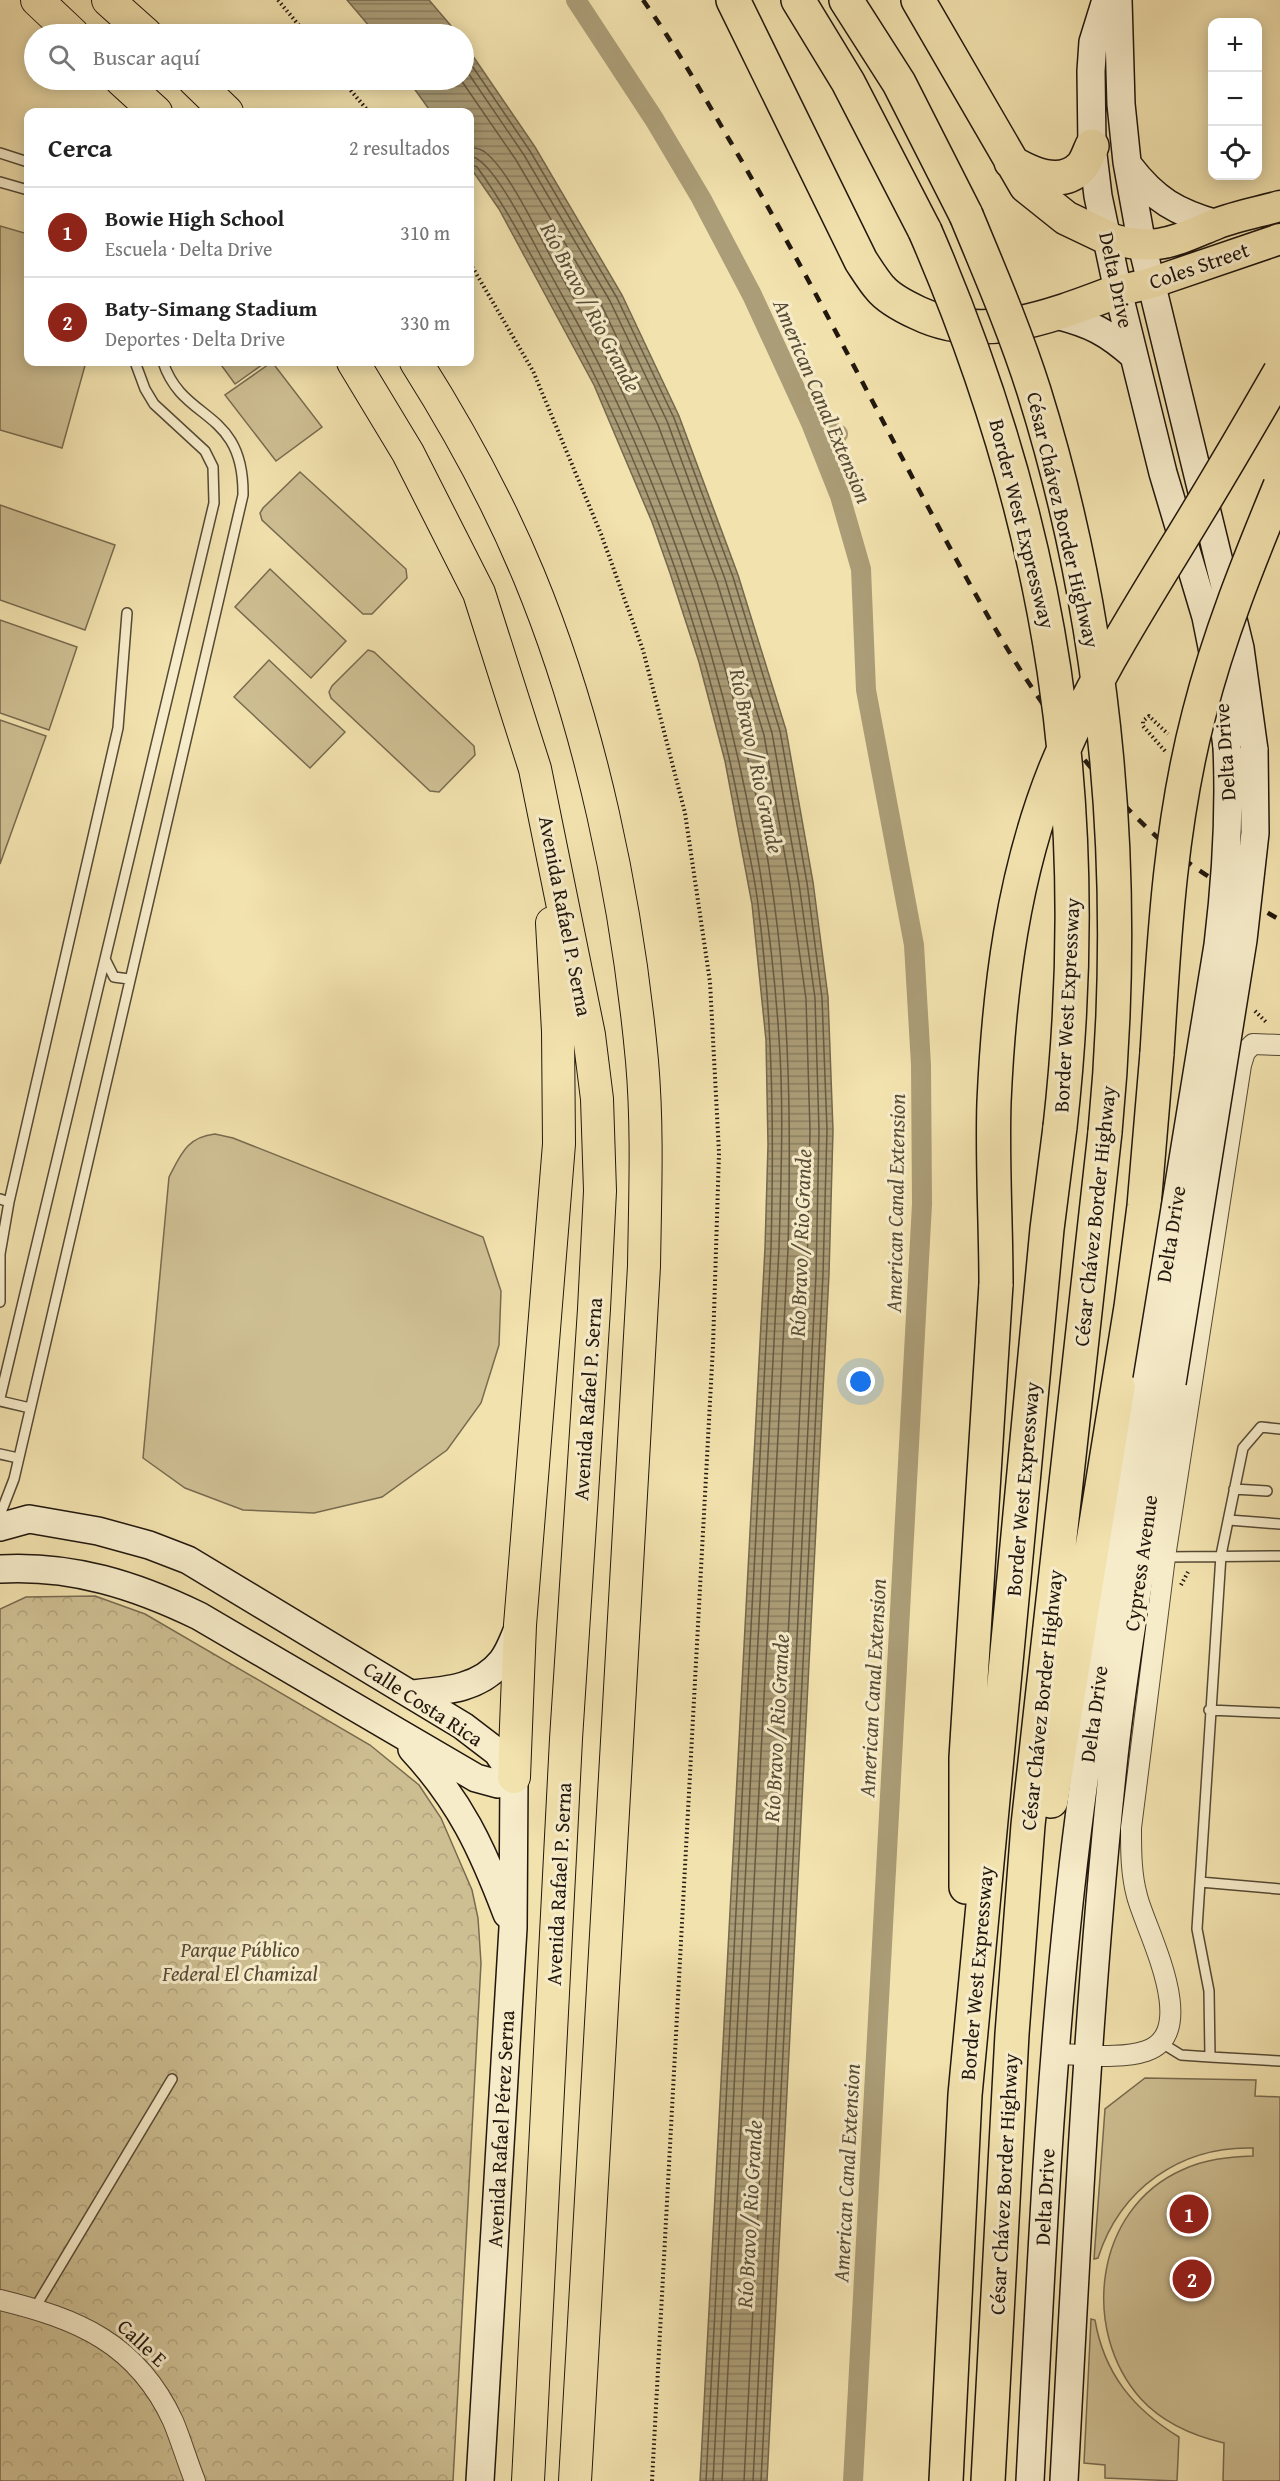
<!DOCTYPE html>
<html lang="es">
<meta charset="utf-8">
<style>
:root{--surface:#fff;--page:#f6f6f6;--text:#222;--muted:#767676;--line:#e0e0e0;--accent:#8f2418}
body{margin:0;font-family:"Gentium Book Plus",serif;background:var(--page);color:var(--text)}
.controls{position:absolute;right:18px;top:18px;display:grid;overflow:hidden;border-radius:12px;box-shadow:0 3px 15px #0003}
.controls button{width:54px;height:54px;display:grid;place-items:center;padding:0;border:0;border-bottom:2px solid var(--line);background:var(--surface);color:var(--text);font:30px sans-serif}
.you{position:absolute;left:861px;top:1382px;width:21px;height:21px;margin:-15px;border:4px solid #fff;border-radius:50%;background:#1a73e8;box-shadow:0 0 0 9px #1a73e833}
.badge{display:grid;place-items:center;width:39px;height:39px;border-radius:50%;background:var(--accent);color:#fff;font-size:20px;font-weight:700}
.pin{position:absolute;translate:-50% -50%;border:3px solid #fff;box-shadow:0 2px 6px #0006}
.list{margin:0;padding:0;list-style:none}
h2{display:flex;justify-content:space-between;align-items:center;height:78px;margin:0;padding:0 24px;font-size:26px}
h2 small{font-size:20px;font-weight:400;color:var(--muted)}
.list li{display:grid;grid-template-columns:39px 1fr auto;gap:18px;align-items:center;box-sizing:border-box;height:90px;padding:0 24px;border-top:2px solid var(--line)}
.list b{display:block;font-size:22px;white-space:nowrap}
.list p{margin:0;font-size:20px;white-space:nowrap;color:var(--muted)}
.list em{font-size:20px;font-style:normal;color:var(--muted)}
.icon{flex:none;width:33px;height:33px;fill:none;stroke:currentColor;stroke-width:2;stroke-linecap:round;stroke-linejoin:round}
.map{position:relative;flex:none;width:1280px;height:2481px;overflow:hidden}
.search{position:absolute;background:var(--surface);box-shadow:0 3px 15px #0003;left:24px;top:24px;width:450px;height:66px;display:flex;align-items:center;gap:15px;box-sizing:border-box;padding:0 21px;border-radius:33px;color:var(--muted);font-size:22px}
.panel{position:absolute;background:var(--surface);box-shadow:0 3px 15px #0003;left:24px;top:108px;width:450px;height:258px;border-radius:12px}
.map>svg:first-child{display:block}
</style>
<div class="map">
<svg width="1280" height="2481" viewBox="0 0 1280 2481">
<defs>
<pattern id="park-crowns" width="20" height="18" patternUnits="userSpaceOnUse" patternTransform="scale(1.5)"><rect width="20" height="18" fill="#cebf93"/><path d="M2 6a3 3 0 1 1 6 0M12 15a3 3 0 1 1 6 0" fill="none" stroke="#b1a37e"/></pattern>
<pattern id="water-rules" width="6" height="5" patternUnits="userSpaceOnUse" patternTransform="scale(1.5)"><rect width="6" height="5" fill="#ab9d77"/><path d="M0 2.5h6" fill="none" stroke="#8b7f60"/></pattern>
</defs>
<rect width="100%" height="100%" fill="#f2e2ae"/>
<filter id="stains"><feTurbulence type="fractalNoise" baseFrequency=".00333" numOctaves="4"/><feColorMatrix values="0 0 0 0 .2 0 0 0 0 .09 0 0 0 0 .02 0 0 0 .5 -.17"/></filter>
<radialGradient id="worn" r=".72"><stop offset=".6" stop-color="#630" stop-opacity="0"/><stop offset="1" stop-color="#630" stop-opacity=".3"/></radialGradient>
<path fill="#cebf93" stroke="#786b50" stroke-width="1.5" d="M0,226L28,234V362H86L62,448L0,430Z
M219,362H266L235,384Z
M272,362L322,427L276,461L225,395Z
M300,472L406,569L407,578L372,614H363L262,520L260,513L263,508Z
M0,505L115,545L85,630L0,600Z
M270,569L346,641L311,678L235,607Z
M0,620L77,647L49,730L0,713Z
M368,650L374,652L474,746L475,755L439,792L430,791L331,698L329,692L332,686Z
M269,660L345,732L310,768L234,697Z
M0,720L46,736L0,864Z
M215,1134L233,1138L483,1237L501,1291L499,1345L481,1403L447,1450L382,1497L314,1513L243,1510L185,1488L143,1458L169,1177C181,1154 187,1137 215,1134Z
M1145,2078L1256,2080L1255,2096L1280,2097V2481H1223L1224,2443C1194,2436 1162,2422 1141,2399C1080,2331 1094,2209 1182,2170C1205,2159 1228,2157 1253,2156V2148C1180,2146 1120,2189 1098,2258L1094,2259L1105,2109Z
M1091,2319L1095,2320C1104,2373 1133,2409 1179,2437L1177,2481L1105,2478V2465L1084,2463Z"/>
<path fill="url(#park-crowns)" stroke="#786b50" stroke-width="1.5" d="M95,1596L145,1614L370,1745L419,1785L441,1818L472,1890L478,1918L481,1963L453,2481H0V1609L26,1597Z"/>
<path fill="url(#water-rules)" stroke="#74674d" stroke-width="1.5" d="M347,0H429L458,34H376Z
M464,43L535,147L622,295L679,416L738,575L786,730L813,882L828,997L833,1130L829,1274L767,2481H700L765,1248L768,1145L766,1040L752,904L725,761L699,662L670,573L652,522L594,385L499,209L470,167V112H431L408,80H464Z"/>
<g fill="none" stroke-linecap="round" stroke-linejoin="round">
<path stroke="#665a42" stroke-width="1.5" d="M464,54L530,151L617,298L674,418L733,577L780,731L807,883L822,998L827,1130L823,1274L761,2481
M464,67L524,155L610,301L667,421L725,579L772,733L799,884L815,998L819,1130L816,1274L753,2481
M461,80L516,160L602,306L658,425L717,582L764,735L790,885L806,999L810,1130L807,1273L744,2481
M470,147C476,148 481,148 486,153C509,171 539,235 554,263C574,299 595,335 613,372C692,537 749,720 774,901C790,1016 791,1132 788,1249L722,2481
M470,156C494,159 532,241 545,264C565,301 587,338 605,377C704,583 764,810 779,1038C784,1108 781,1178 779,1248L713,2481
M470,164L477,167C504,204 525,244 547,284C640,451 707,633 742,820C748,848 755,877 758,905C773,1019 774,1133 771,1248L706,2481"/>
<path stroke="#ab9d77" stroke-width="20" d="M576,0L654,119L701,198L752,295L811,423L840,496L861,569L866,690L914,945L921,1065L922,1204L853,2481
M811,423L838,434"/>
<defs>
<path id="service" d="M0,153L28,162
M0,182L28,190
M105,959L114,977L129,979
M0,1199L9,1202L118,728L127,613
M0,1254L9,1202
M0,1255V1302
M0,1398L214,503L213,467L205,451L154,404L145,389L135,362
M0,1401L30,1408
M1280,1429L1261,1427L1243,1448L1221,1555L1197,1929L1209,1991L1210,2057L1280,2061
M0,1454L18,1458
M1234,1489L1267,1491
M2,1510L14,1479L243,495C244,408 183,423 163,362
M1229,1520L1280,1524
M1165,1557L1280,1556
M1209,1710L1280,1713
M1200,1882L1280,1889
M1160,2042L1181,2055L1210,2057
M35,2308L172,2079"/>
<path id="minor" d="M1054,2054C1083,2054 1119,2060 1146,2051C1202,2032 1145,1929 1137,1896C1131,1874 1131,1851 1131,1828L1165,1557L1241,1065L1245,1052L1253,1044L1280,1045
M0,2300C78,2319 137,2343 173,2421C181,2440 187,2461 195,2481"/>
<path id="secondary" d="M1106,0L1093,42L1091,71L1092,146L1098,196L1118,291L1163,473L1206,617L1218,677L1227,747
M1118,0L1121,104L1127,162L1142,245L1240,648L1254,750
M1129,166C1155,200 1176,212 1217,224
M1056,315C1091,324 1107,332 1134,356
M0,1527L29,1519L98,1531L149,1545L188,1560L463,1726L497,1752L514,1777
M0,1569C72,1565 135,1585 199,1616L476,1778L498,1784L514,1777
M411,1694C444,1691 480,1689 502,1661C510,1651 514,1637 519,1627
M412,1749C460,1801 482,1848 507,1914
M480,2481L513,1928L514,1777
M1030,2481C1041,2268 1050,2054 1076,1842C1095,1688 1123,1534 1147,1380
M1064,2481C1077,2239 1088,1997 1114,1756C1128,1631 1152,1506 1172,1383"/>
<path id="primary" d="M1108,238C1157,252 1172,242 1216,224C1236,216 1259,212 1280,206
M1118,291L1151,283L1280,239"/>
<path id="trunk" d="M37,0L73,34
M108,0L146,34
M121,80L156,112
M194,80L227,112
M353,362L408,453L479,593L535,769L589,1035L597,1099L600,1191L594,1309L566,1739L528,2481
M416,362C459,430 498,501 529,576C591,726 627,900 642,1061C648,1129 645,1198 644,1266L575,2481
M514,1777L520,1625L559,1144L558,1031L552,923"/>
<path id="motorway" d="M733,0L861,261C867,270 873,280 880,288C889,299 905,307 918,313C984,345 1054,315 1118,291
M798,0L848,82L925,231
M846,0L899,83L966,215
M918,0L1026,186L1066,218L1108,238
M1011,162C1031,174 1061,188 1081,167C1086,162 1089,152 1092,146
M1051,1801L1131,1307L1144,1206L1157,1053
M966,1887V1758L996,1284
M946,2481L965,2095L1047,1229L1060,1127
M988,2481L1012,2034L1028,1825L1105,1132"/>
</defs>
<use href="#service" stroke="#554a35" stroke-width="12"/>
<use href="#minor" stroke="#554a35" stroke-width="22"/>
<use href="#secondary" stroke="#21170d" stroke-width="30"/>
<use href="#primary" stroke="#21170d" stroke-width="33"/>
<use href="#trunk" stroke="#21170d" stroke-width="34"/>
<use href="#motorway" stroke="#21170d" stroke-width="36"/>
<path stroke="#21170d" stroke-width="4" stroke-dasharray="1.5 3" stroke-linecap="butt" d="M278,0L306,34
M342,80L369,112
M470,263L533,371L601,534L643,650L685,813L710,982L719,1153L713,1346L652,2481
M1255,1011L1266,1022
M1181,1585L1188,1572"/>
<use href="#service" stroke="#f7ecca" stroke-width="9"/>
<use href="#minor" stroke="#f7ecca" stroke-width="20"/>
<use href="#secondary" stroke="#f7ecca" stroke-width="27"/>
<use href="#primary" stroke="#f2e2ae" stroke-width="30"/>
<use href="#trunk" stroke="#f2e2ae" stroke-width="32"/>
<use href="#motorway" stroke="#f2e2ae" stroke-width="33"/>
<path stroke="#21170d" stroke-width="4.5" stroke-dasharray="10 10" stroke-linecap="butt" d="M643,0C675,45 702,93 730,141C800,260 863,384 928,507C993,628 1054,743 1157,837C1194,871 1238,895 1280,920"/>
<defs>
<path id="secondary-bridge" d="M1147,1380L1218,945C1226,879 1230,814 1227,747
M1172,1383L1243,940L1255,833L1254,750"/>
<path id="motorway-bridge" d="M966,215C990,273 1015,331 1034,391C1109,631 1129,883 1105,1132
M925,231C1053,526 1096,808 1060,1127
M1157,1053C1164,939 1170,825 1199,714C1219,635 1249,561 1280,486
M996,1284C996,1224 992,1162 994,1102C999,989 1013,875 1055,770C1086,694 1129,624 1172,554C1209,494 1245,433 1280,372"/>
</defs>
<use href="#secondary-bridge" stroke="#21170d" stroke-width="30" stroke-linecap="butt"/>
<use href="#motorway-bridge" stroke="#21170d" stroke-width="36" stroke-linecap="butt"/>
<path stroke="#21170d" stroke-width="4" stroke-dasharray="1.5 3" stroke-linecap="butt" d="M1165,751L1143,726V721L1149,716L1168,734"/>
<use href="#secondary-bridge" stroke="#f7ecca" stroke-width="27"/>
<use href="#motorway-bridge" stroke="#f2e2ae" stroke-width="33"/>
</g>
<g text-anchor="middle" stroke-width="6" stroke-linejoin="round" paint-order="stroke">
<g font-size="21" fill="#21170d" stroke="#f7ecca">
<text transform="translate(1199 266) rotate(-19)" y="7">Coles Street</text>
<text transform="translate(1116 280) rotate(78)" y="7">Delta Drive</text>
<text transform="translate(1063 520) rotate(77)" y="7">César Chávez Border Highway</text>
<text transform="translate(1022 524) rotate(76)" y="7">Border West Expressway</text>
<text transform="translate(1225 752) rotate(-94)" y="7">Delta Drive</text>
<text transform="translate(565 916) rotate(79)" y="7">Avenida Rafael P. Serna</text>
<text transform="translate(1067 1005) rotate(-87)" y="7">Border West Expressway</text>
<text transform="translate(1095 1216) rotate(-84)" y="7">César Chávez Border Highway</text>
<text transform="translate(1171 1234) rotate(-81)" y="7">Delta Drive</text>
<text transform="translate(588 1399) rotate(-86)" y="7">Avenida Rafael P. Serna</text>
<text transform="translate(1023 1489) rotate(-85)" y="7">Border West Expressway</text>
<text transform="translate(1141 1563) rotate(-82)" y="7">Cypress Avenue</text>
<text transform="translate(1042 1700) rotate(-84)" y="7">César Chávez Border Highway</text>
<text transform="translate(423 1704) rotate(33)" y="7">Calle Costa Rica</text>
<text transform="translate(1094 1714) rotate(-82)" y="7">Delta Drive</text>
<text transform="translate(559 1884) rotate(-87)" y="7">Avenida Rafael P. Serna</text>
<text transform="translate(977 1973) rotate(-85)" y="7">Border West Expressway</text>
<text transform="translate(501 2129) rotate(-87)" y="7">Avenida Rafael Pérez Serna</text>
<text transform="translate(1004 2184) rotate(-87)" y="7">César Chávez Border Highway</text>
<text transform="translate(1045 2197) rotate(-87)" y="7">Delta Drive</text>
<text transform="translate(142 2343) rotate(43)" y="7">Calle E</text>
</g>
<g font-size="21" font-style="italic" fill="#554935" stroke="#f7ecca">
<text x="240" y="1957">Parque Público<tspan x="240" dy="24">Federal El Chamizal</tspan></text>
</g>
<g font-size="22" font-style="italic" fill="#584d37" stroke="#f7ecca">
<text transform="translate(591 307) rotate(62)" y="8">Río Bravo / Rio Grande</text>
<text transform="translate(823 401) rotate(67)" y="8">American Canal Extension</text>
<text transform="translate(757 761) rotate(78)" y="8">Río Bravo / Rio Grande</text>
<text transform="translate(895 1203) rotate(-89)" y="8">American Canal Extension</text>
<text transform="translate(800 1243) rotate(-88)" y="8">Río Bravo / Rio Grande</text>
<text transform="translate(872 1688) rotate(-87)" y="8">American Canal Extension</text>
<text transform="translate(776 1728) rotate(-87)" y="8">Río Bravo / Rio Grande</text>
<text transform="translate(846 2173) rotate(-87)" y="8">American Canal Extension</text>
<text transform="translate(749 2214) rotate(-87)" y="8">Río Bravo / Rio Grande</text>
</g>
</g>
<rect width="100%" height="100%" filter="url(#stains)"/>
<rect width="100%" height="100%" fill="url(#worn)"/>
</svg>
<div class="controls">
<button>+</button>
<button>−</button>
<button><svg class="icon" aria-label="locate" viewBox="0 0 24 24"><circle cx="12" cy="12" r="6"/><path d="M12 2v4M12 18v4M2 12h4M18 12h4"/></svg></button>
</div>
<div class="you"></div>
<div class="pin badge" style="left:1189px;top:2214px">1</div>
<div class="pin badge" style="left:1192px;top:2279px">2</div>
<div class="search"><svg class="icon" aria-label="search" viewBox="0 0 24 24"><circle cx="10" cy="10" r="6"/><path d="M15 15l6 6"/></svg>Buscar aquí</div>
<section class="panel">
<h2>Cerca<small>2 resultados</small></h2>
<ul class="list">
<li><span class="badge">1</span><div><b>Bowie High School</b><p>Escuela · Delta Drive</p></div><em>310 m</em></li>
<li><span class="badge">2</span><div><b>Baty-Simang Stadium</b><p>Deportes · Delta Drive</p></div><em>330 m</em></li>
</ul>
</section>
</div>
